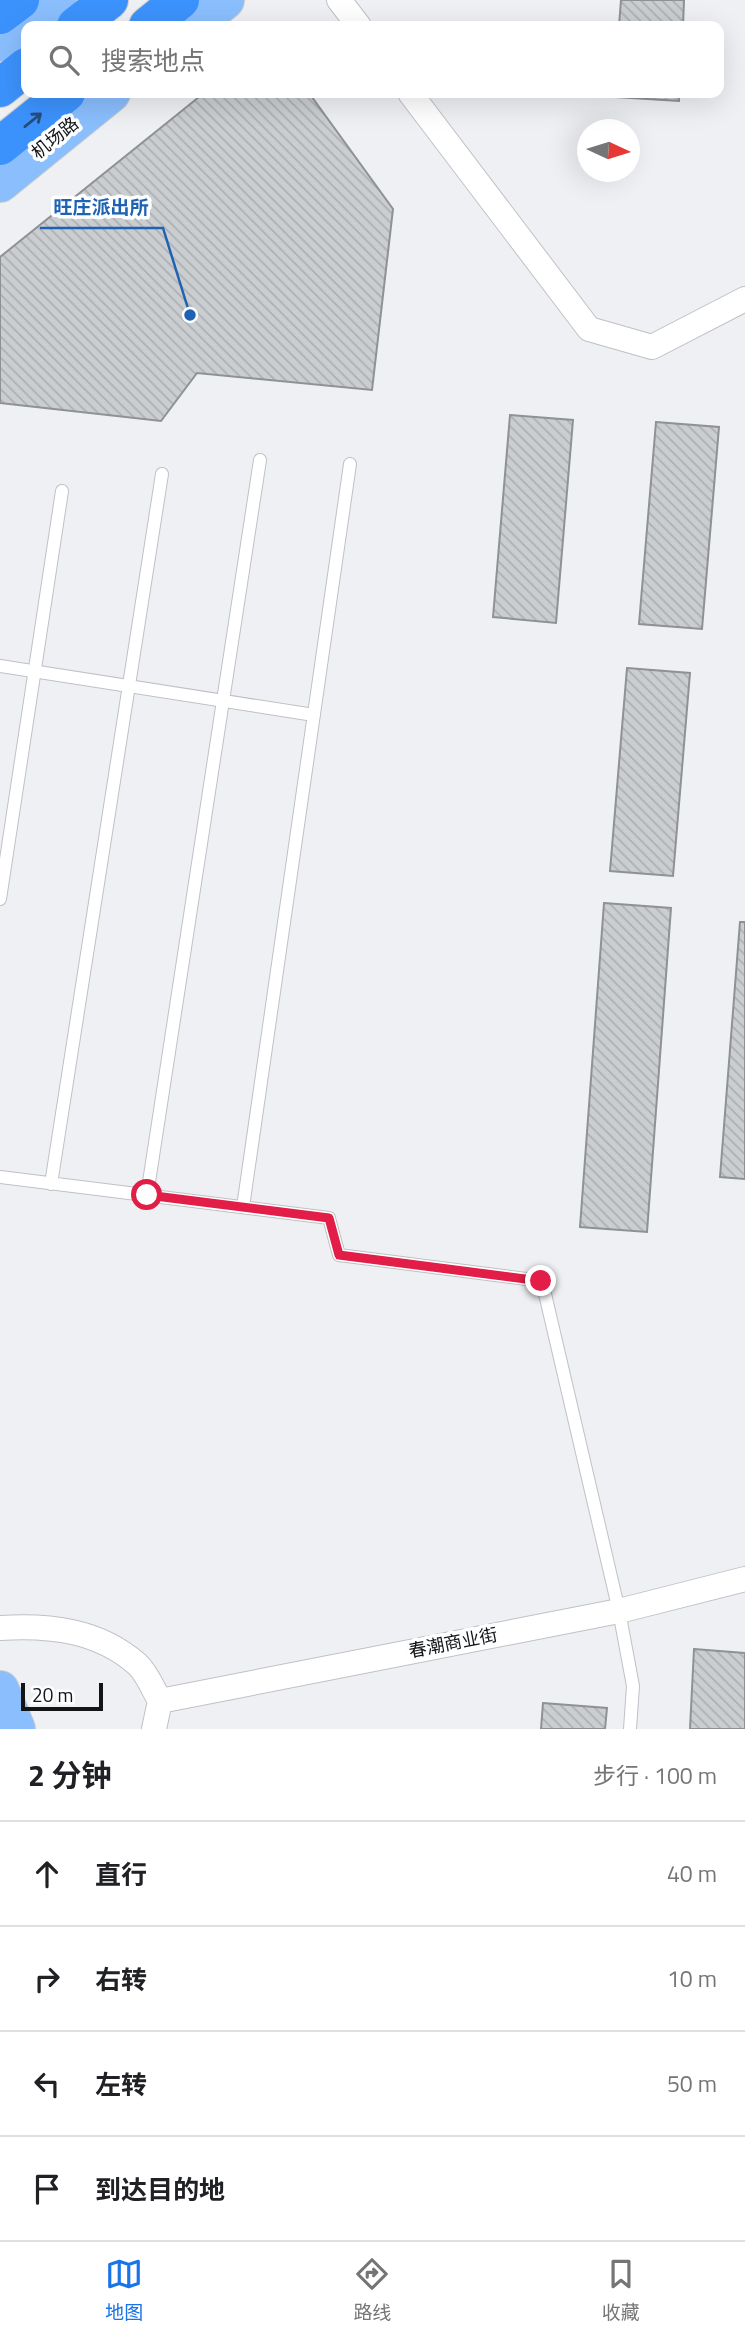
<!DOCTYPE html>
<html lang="zh">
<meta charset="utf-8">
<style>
:root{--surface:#fff;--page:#f6f6f6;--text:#202124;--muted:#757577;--line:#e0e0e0;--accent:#1a73e8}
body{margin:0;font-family:"Titillium Web","Noto Sans SC",sans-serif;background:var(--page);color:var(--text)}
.compass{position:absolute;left:577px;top:119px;width:63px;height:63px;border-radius:50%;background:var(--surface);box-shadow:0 7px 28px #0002;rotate:94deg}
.scale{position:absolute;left:21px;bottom:18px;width:82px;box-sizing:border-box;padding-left:7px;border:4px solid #131415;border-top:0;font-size:19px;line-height:24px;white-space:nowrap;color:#131415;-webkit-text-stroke:5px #fdfeff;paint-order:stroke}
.stop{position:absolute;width:21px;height:21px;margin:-16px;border:5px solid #e11d48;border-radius:50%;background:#fff}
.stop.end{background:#e11d48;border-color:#fff;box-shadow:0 2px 7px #0008}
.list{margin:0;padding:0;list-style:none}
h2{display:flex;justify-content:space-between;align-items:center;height:91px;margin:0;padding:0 28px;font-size:30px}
h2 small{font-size:23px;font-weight:400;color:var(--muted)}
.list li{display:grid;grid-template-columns:46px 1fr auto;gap:21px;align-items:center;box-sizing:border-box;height:105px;padding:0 28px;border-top:2px solid var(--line)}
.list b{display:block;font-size:26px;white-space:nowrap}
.list em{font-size:23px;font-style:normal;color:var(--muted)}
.icon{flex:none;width:38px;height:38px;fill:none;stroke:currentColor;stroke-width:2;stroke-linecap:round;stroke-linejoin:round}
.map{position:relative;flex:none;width:745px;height:1729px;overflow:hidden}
.search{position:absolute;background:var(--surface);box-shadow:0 7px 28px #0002;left:21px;right:21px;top:21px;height:77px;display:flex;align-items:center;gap:18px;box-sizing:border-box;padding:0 24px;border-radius:14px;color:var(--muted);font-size:26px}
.sheet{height:511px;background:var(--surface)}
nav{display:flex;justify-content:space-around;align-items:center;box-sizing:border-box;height:98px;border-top:2px solid var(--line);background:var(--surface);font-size:19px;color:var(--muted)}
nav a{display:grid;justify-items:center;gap:4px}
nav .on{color:var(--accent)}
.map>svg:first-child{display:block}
</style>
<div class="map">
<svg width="745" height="1729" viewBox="0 0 745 1729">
<defs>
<pattern id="building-back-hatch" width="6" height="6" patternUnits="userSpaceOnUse" patternTransform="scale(1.75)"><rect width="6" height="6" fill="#cbced1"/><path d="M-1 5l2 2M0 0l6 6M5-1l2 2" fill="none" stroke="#adb0b3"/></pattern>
</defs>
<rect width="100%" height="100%" fill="#eef0f4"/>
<path fill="url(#building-back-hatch)" stroke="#8f9194" stroke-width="2" d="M621,0H684L683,26H619Z
M204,93H309L393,209L372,390L197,373L161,421L0,403V257Z
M616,93H679V101L616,97Z
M510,415L573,420L556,623L493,617Z
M656,422L719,427L702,629L639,624Z
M627,668L690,673L673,876L610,871Z
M604,903L671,908L647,1232L580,1227Z
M740,922H745V1179L720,1177Z
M694,1649L745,1653V1729H690Z
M543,1703L607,1708L605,1729H541Z"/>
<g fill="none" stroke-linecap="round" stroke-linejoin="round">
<defs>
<path id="lane" d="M0,666L314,715
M0,899L62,491
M0,1177L329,1218L339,1255L542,1281L619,1611L633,1686L630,1729
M51,1184L162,474
M147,1195L260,460
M243,1207L350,464"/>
<path id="street" d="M339,0L359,26
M410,93L589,329L652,347L745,299
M0,1628C50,1625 98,1630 137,1664C147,1673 153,1689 160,1701L154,1729
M160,1701L619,1611L745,1579"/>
<path id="primary" d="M193,26L225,0
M0,42L57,0
M0,183L111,93
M0,1690L16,1729"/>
<path id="highway" d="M0,15L20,0
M76,26L109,0
M148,26L180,0
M0,88L26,67
M0,146L66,93"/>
</defs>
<use href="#lane" stroke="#bfc1c4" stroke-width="14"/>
<use href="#street" stroke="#bfc1c4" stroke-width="26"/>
<use href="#primary" stroke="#cbcbcc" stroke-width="40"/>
<use href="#highway" stroke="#cbcbcc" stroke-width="40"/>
<use href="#lane" stroke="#fff" stroke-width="12"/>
<use href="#street" stroke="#fff" stroke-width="24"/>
<use href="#primary" stroke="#8abefd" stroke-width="38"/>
<use href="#highway" stroke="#3c92fc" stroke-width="38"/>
</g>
<defs><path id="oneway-shaft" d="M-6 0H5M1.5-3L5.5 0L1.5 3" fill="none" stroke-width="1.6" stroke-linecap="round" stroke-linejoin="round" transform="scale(1.75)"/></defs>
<use stroke="#254d7d" href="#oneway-shaft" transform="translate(33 120) rotate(-39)"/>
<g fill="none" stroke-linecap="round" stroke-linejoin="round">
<path stroke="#e11d48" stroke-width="9" d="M147,1195L329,1218L339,1255L541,1281"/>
</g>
<g text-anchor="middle" stroke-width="7" stroke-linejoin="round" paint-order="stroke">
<g font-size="18" fill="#131415" stroke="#fdfeff">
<text transform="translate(55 138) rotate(-39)" y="6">机场路</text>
<text transform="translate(453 1643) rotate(-11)" y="6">春潮商业街</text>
</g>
</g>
<path fill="none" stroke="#1f62b3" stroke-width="2.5" d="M190 315L163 228H40"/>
<circle fill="#1f62b3" stroke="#fdfeff" stroke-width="2.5" cx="190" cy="315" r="7"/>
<g font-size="19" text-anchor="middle" font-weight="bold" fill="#1f62b3" stroke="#fdfeff" stroke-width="7" stroke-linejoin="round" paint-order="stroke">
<text x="101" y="214">旺庄派出所</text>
</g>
</svg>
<svg class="compass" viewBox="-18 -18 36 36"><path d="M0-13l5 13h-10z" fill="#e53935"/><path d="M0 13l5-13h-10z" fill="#757577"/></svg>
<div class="scale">20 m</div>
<div class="stop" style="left:147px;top:1195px"></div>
<div class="stop end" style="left:541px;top:1281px"></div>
<div class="search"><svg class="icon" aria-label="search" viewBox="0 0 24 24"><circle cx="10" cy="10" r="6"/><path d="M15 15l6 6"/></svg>搜索地点</div>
</div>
<section class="sheet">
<h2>2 分钟<small>步行 · 100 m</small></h2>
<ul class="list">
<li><svg class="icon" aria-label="ahead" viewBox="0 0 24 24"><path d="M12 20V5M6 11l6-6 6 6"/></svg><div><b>直行</b></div><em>40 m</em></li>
<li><svg class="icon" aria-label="right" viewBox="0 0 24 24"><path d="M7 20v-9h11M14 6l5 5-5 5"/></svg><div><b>右转</b></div><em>10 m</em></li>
<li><svg class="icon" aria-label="left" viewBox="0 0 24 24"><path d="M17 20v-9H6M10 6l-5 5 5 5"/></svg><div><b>左转</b></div><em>50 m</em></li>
<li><svg class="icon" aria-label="arrive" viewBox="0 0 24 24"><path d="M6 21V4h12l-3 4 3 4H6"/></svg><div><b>到达目的地</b></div></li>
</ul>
</section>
<nav>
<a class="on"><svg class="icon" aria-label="map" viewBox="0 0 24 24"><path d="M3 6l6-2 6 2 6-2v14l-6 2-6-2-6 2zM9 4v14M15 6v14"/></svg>地图</a>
<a><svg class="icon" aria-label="directions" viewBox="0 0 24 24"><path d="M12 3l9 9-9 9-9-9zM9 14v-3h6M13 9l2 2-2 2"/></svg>路线</a>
<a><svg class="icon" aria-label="saved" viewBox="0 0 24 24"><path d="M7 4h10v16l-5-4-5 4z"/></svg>收藏</a>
</nav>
